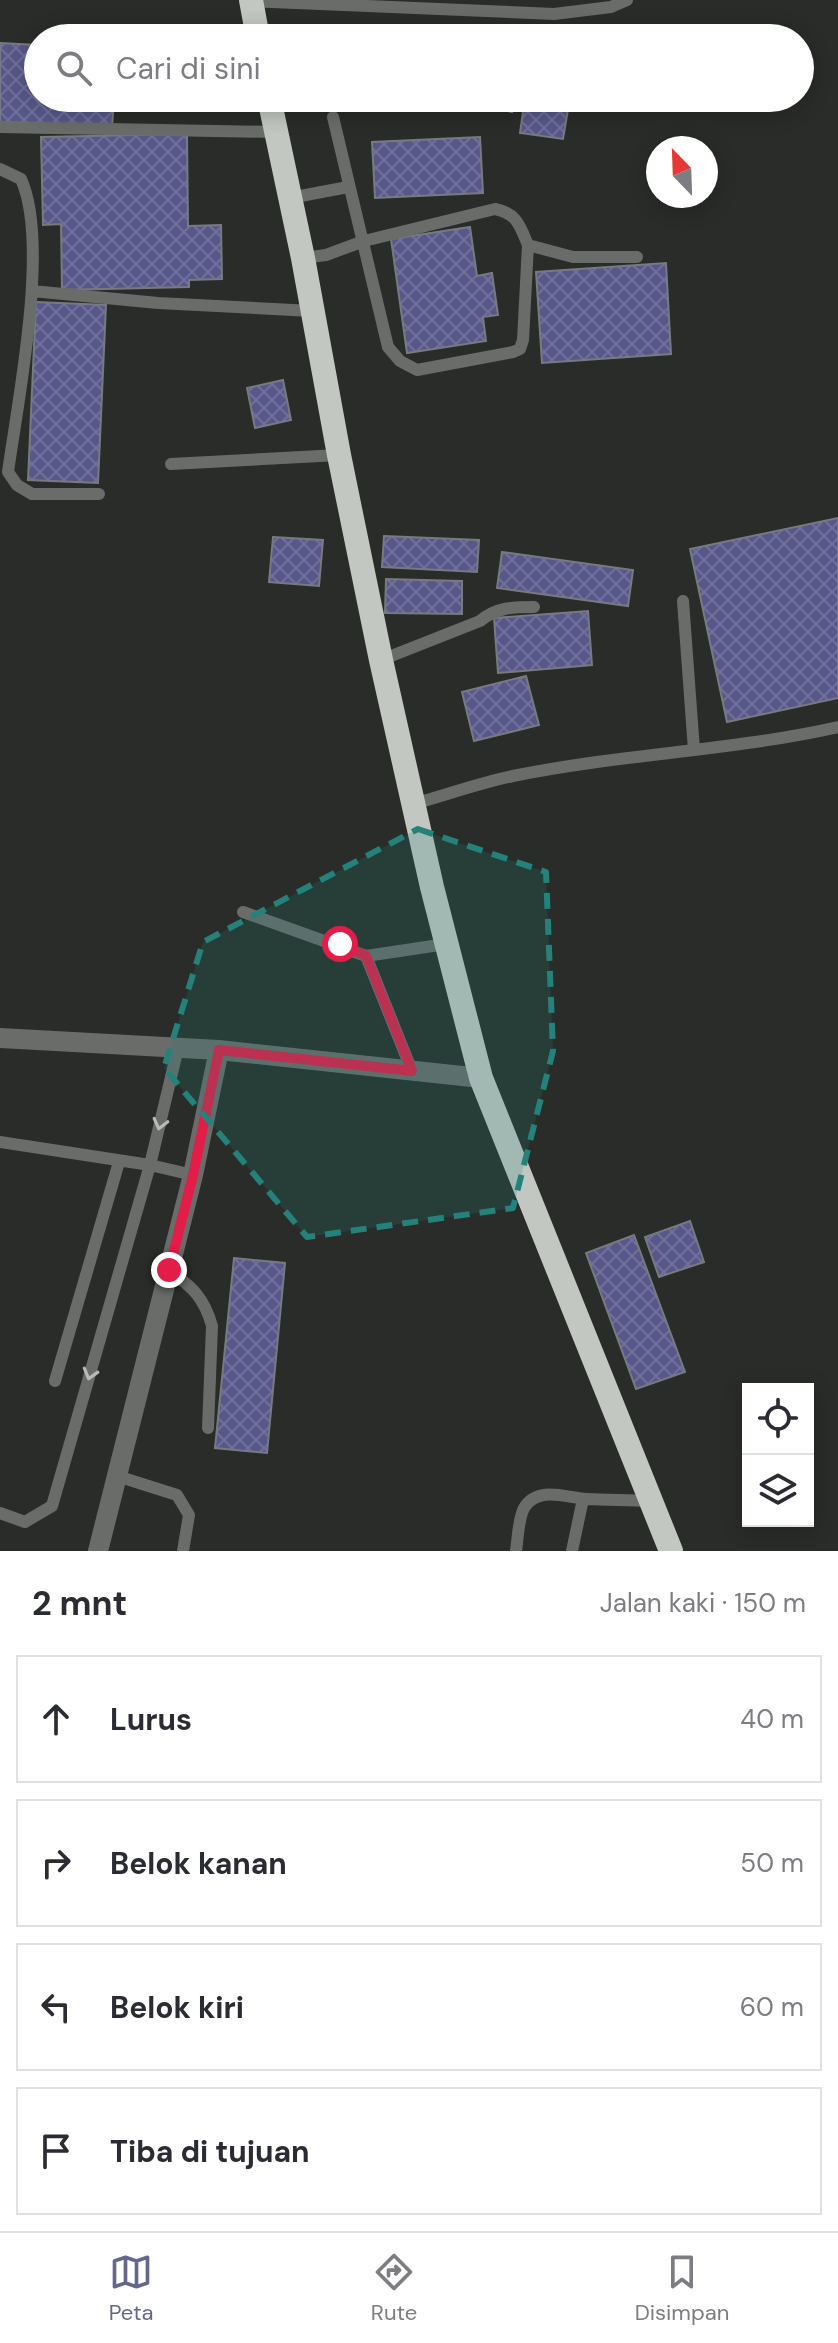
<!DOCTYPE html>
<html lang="id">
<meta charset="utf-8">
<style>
:root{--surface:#fff;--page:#f2f2f3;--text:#2b2b33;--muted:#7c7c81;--line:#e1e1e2;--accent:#66668d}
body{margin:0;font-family:"DM Sans",sans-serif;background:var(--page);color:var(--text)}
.controls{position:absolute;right:24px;bottom:24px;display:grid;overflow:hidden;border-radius:0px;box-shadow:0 4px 20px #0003}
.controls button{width:72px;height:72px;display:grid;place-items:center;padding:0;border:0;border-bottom:2px solid var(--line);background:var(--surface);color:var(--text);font:40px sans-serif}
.compass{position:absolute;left:646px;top:136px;width:72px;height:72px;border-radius:50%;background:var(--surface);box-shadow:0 4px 20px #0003;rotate:337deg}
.stop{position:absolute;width:24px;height:24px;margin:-18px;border:6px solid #e11d48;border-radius:50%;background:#fff}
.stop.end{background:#e11d48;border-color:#fff;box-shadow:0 2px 8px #0008}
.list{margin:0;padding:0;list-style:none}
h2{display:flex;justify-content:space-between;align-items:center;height:104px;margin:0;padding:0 32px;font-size:34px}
h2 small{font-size:26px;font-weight:400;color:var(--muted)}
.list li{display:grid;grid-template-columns:52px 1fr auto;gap:24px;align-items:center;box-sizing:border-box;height:128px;margin:0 16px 16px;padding:0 16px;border:2px solid var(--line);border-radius:0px}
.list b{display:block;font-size:30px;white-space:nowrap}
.list em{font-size:26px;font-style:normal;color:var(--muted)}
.icon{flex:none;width:44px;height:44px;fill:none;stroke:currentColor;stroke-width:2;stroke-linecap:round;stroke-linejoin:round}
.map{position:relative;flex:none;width:838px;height:1551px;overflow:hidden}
.search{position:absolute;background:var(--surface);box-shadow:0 4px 20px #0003;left:24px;right:24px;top:24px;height:88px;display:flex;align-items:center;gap:20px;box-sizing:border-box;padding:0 28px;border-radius:44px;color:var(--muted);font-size:30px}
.sheet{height:680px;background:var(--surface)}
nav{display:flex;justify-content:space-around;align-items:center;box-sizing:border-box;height:112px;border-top:2px solid var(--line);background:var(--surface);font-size:22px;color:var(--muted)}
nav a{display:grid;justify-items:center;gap:4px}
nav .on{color:var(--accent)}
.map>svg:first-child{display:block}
</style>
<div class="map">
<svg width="838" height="1551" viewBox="0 0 838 1551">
<defs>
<pattern id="building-cross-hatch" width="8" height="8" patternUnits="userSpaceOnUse" patternTransform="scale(2)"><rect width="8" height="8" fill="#575889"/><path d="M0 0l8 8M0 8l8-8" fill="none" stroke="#6f709a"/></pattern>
</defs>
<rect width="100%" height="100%" fill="#292c28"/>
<path fill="url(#building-cross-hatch)" stroke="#797980" stroke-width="2" d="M0,43L38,45V98H114L112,128L0,122Z
M348,98H393V104L348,105Z
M467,98H515L512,112L467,103Z
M525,98H570L563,139L520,133Z
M187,134L188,226L221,225L222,279L189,280V287L62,290L61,224L43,225L41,137Z
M480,137L483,193L375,198L372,142Z
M470,227L477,276L492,273L498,315L483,317L486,341L407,353L391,239Z
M666,263L671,354L542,363L536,272Z
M36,302L106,305L98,483L28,480Z
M283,380L291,420L255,428L247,388Z
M838,518V698L727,722L690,549Z
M384,536L479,540L477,572L382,567Z
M273,537L323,540L319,586L269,582Z
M502,552L633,570L628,606L497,588Z
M386,579L462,581V614L385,613Z
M588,611L592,665L498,673L494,618Z
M526,676L539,725L474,741L462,692Z
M690,1221L704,1262L659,1277L645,1237Z
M634,1235L685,1372L636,1389L586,1253Z
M234,1258L285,1263L267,1453L215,1448Z"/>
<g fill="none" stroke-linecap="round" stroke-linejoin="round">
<path stroke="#6a6c6a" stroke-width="12" d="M251,1L554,14L611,7L627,0
M333,117L388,347L400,361L417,370L513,352L520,349L523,340L528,245
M0,127L275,132
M0,169L21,179C50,243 18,399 8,472L17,485L32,494H99
M290,198L348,187
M303,258L326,255L364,241L495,209C517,213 520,226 528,245L573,257H637
M32,291L158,303L312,311
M171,464L339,455
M683,601L694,750
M381,660L480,621C497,607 513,607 534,607
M413,804C446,795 479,783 513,776C620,754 731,751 838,727
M243,912L366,956L446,944
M366,956L412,1071
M0,1142L150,1165L193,1175
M169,1270C192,1287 204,1297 212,1326L208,1428
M55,1381L119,1162
M117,1476L177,1495L189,1515L183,1551
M0,1513L25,1522L52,1506L150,1165L178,1048
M516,1551C518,1538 518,1520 524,1508C538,1485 567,1498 587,1499C608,1500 629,1500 649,1501
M572,1551L583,1499"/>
<path stroke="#6a6c6a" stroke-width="20" d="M0,1038L219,1050L481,1078
M98,1551L193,1175L219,1050"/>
<path stroke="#c2c7c2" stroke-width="24" d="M251,0L258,38
M269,98L303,258L339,455L381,660L432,887L481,1078L671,1551"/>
</g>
<defs><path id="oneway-chevron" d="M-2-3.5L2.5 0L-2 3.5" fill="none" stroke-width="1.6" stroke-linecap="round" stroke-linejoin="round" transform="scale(2)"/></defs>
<g stroke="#b7bab7">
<use href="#oneway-chevron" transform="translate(160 1124) rotate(104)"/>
<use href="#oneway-chevron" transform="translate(90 1374) rotate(106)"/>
</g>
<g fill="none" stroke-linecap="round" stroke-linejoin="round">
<path stroke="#e11d48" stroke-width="10" d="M169,1270L193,1175L219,1050L412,1071L366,956L340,944"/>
</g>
<path fill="#25827a" fill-opacity="0.2" stroke="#25827a" stroke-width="6" stroke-dasharray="16 10" stroke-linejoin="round" d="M418,829L546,872L553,1051L513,1208L307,1237L164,1068L203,942Z"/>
</svg>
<div class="controls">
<button><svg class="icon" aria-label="locate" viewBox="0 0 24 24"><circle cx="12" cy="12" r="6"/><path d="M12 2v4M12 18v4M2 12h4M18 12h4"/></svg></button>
<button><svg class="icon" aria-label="layers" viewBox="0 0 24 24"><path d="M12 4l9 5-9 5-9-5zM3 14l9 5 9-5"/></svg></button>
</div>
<svg class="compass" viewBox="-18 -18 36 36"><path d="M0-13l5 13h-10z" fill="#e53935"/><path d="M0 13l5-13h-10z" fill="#7c7c81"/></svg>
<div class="stop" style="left:340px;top:944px"></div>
<div class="stop end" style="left:169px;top:1270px"></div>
<div class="search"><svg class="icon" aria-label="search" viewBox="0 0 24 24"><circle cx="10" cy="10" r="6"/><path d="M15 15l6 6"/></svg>Cari di sini</div>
</div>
<section class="sheet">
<h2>2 mnt<small>Jalan kaki · 150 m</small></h2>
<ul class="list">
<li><svg class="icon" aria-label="ahead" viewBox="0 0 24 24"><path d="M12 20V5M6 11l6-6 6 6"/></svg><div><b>Lurus</b></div><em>40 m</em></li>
<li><svg class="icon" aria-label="right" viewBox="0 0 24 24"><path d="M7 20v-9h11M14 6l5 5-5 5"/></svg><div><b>Belok kanan</b></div><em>50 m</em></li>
<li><svg class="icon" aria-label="left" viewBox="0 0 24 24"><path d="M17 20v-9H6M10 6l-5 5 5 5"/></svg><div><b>Belok kiri</b></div><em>60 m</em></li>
<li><svg class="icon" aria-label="arrive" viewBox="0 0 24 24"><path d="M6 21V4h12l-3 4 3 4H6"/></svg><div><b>Tiba di tujuan</b></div></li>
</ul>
</section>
<nav>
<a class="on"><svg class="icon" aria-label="map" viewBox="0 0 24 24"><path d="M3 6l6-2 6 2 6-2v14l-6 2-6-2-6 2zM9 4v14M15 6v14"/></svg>Peta</a>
<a><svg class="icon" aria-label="directions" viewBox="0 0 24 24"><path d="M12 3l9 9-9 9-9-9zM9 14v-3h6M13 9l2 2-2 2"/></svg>Rute</a>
<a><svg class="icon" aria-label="saved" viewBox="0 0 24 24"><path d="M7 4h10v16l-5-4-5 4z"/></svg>Disimpan</a>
</nav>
